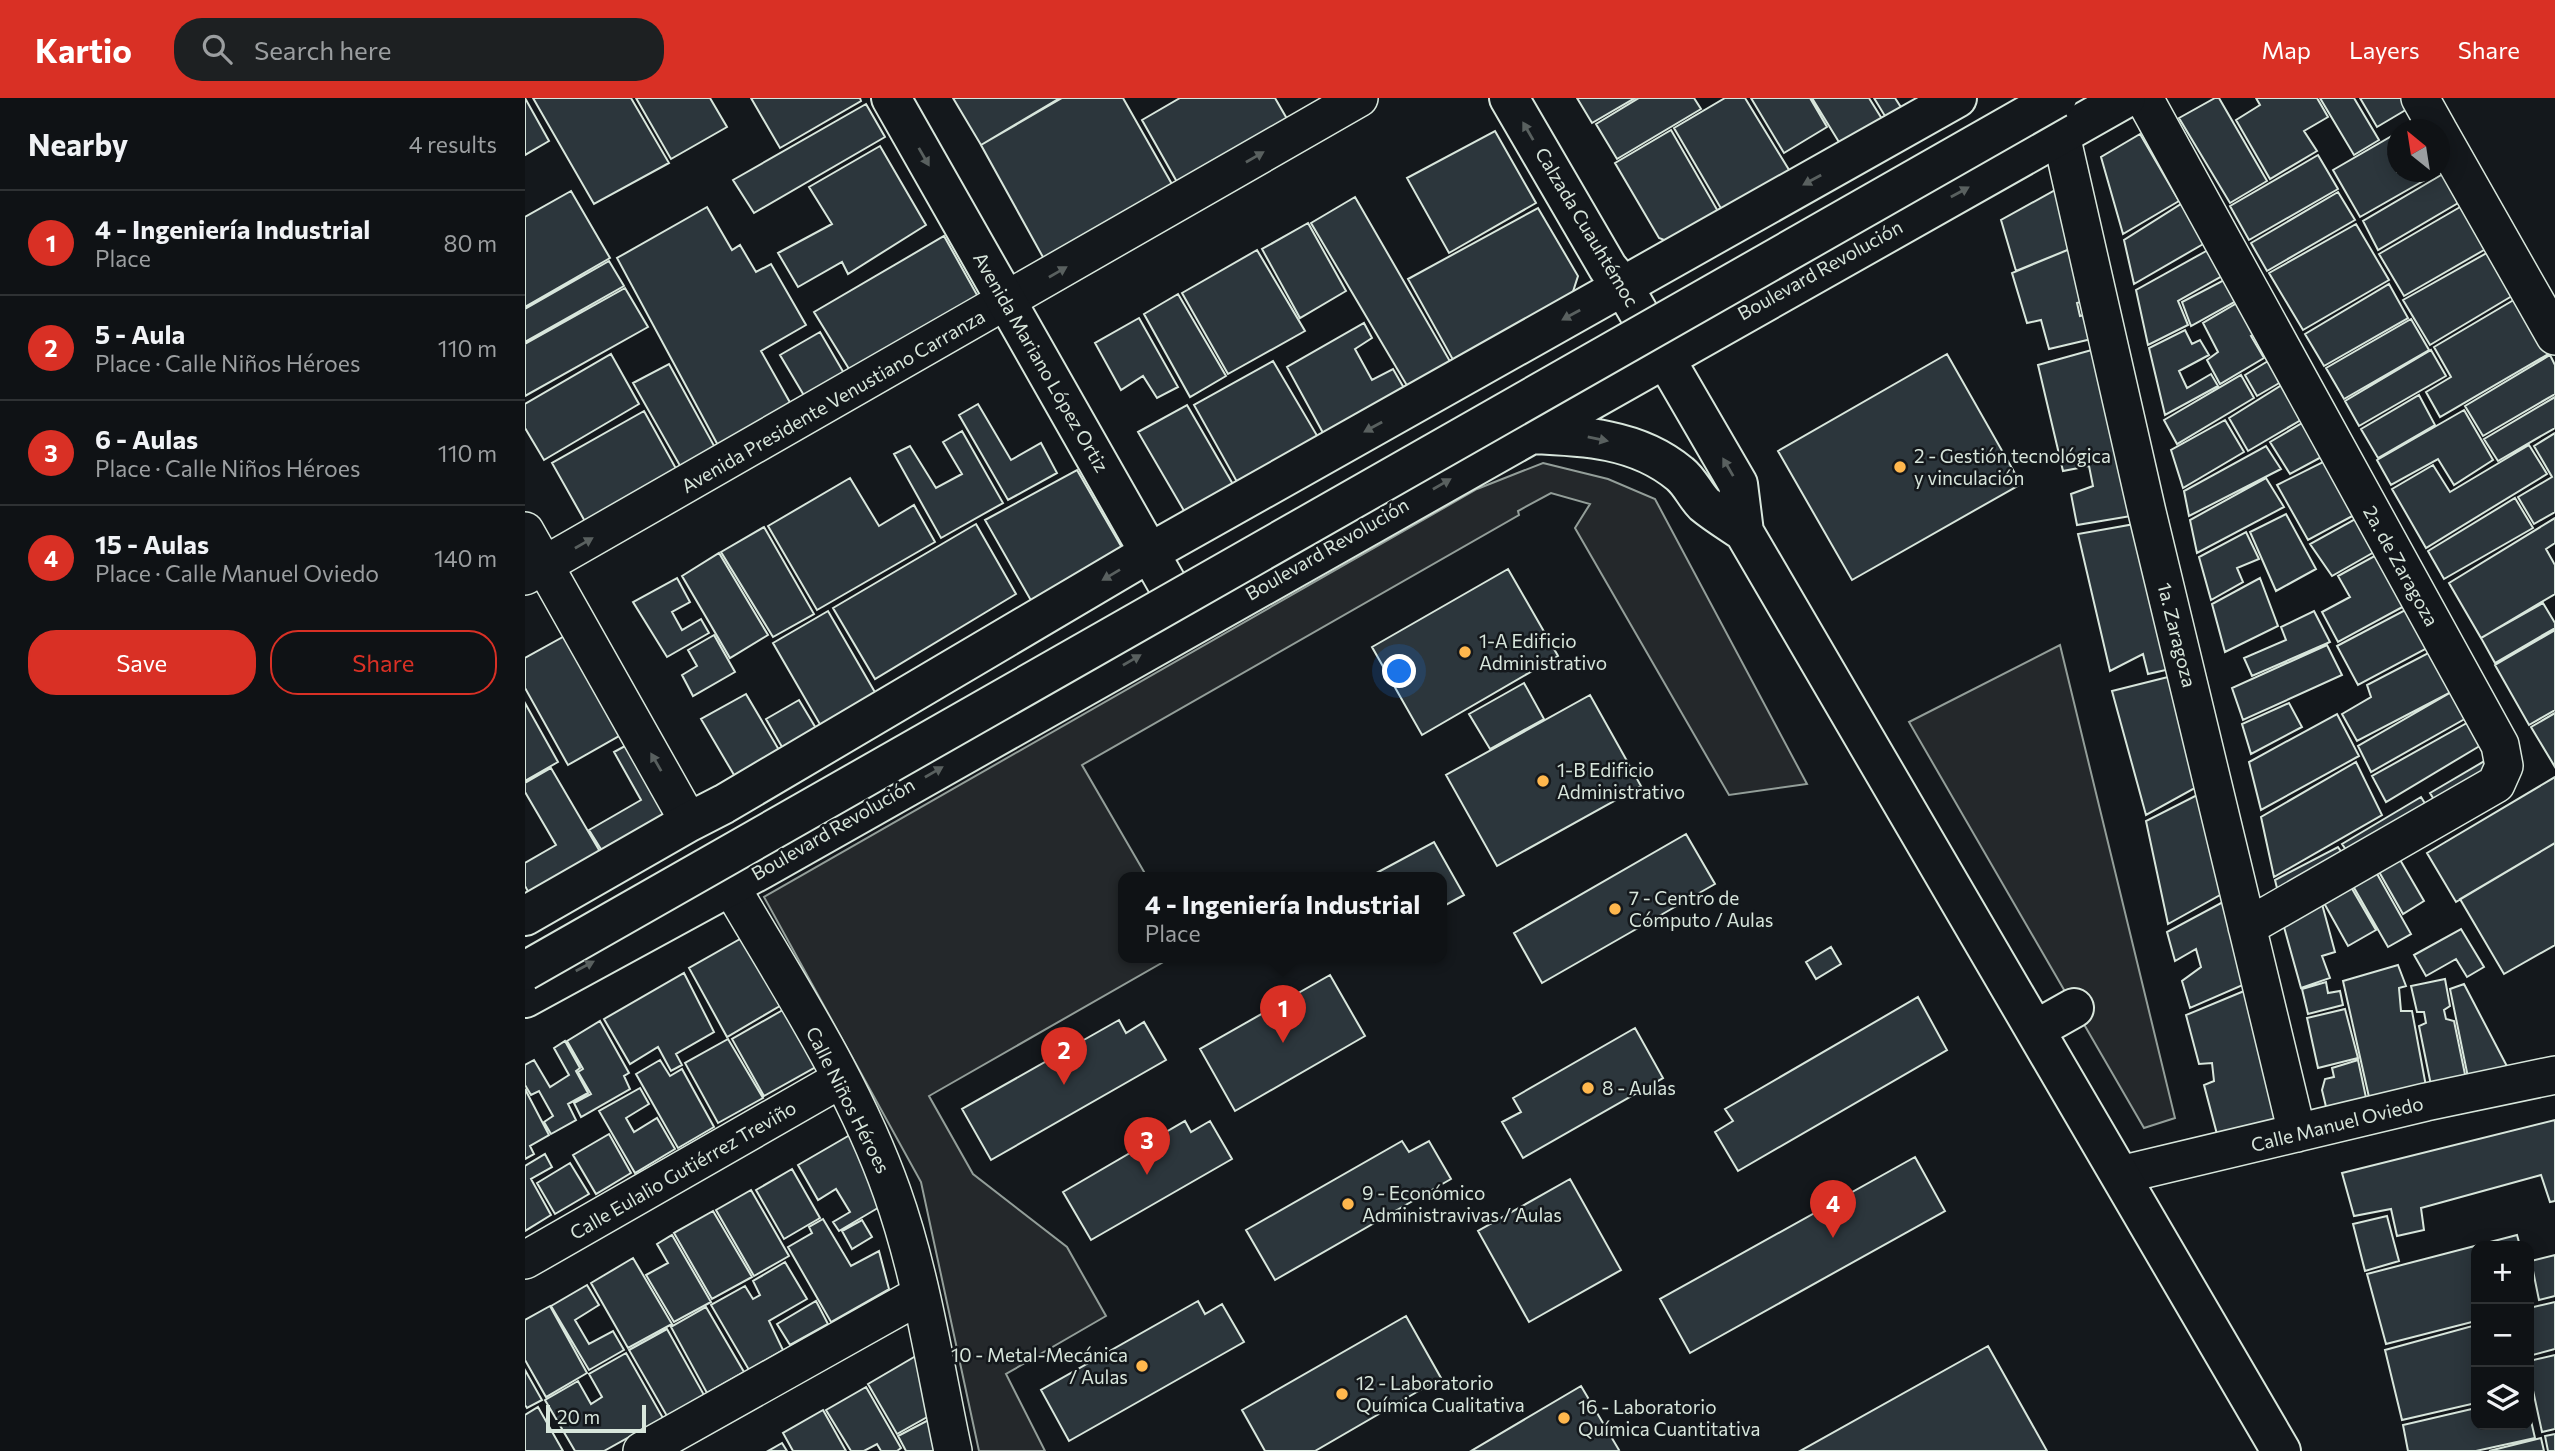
<!DOCTYPE html>
<meta charset="utf-8">
<style>
:root{--surface:#0f1215;--page:#1d2022;--text:#f1f3f6;--muted:#9b9ea0;--line:#2f3234;--accent:#d93025}
body{margin:0;font-family:Commissioner,sans-serif;background:var(--page);color:var(--text)}
.controls{position:absolute;right:21px;bottom:21px;display:grid;overflow:hidden;border-radius:14px;box-shadow:0 4px 18px #0003}
.controls button{width:63px;height:63px;display:grid;place-items:center;padding:0;border:0;border-bottom:2px solid var(--line);background:var(--surface);color:var(--text);font:35px sans-serif}
.compass{position:absolute;left:1862px;top:21px;width:63px;height:63px;border-radius:50%;background:var(--surface);box-shadow:0 4px 18px #0003;rotate:330deg}
.scale{position:absolute;left:21px;bottom:18px;width:100px;box-sizing:border-box;padding-left:7px;border:4px solid #d8e6dc;border-top:0;font-size:19px;line-height:24px;white-space:nowrap;color:#d8e6dc;-webkit-text-stroke:5px #14181c;paint-order:stroke}
.you{position:absolute;left:875px;top:574px;width:24px;height:24px;margin:-18px;border:5px solid #fff;border-radius:50%;background:#1a73e8;box-shadow:0 0 0 10px #1a73e833}
.badge{display:grid;place-items:center;width:46px;height:46px;border-radius:50%;background:var(--accent);color:#fff;font-size:23px;font-weight:700}
.pin{position:absolute;translate:-50% -58px;filter:drop-shadow(0 2px 4px #0008)}
.pin::after{content:'';position:absolute;top:37px;width:24px;height:21px;background:inherit;clip-path:polygon(0 0,100% 0,50% 100%)}
.popup{position:absolute;left:593px;top:774px;width:329px;height:91px;box-sizing:border-box;display:grid;place-content:center;border-radius:14px;background:var(--surface);filter:drop-shadow(0 2px 5px #0005);font-size:23px;white-space:nowrap;color:var(--muted)}
.popup b{font-size:26px;color:var(--text)}
.popup::after{content:'';position:absolute;left:50%;top:100%;margin-left:-14px;border:14px solid transparent;border-top-color:var(--surface)}
.list{margin:0;padding:0;list-style:none}
h2{display:flex;justify-content:space-between;align-items:center;height:91px;margin:0;padding:0 28px;font-size:30px}
h2 small{font-size:23px;font-weight:400;color:var(--muted)}
.list li{display:grid;grid-template-columns:46px 1fr auto;gap:21px;align-items:center;box-sizing:border-box;height:105px;padding:0 28px;border-top:2px solid var(--line)}
.list b{display:block;font-size:26px;white-space:nowrap}
.list p{margin:0;font-size:23px;white-space:nowrap;color:var(--muted)}
.list em{font-size:23px;font-style:normal;color:var(--muted)}
.actions{display:flex;gap:14px;padding:21px 28px}
.actions a{flex:1;padding:16px 0;border:2px solid var(--accent);border-radius:28px;text-align:center;font-size:24px;color:var(--accent)}
.actions .main{background:var(--accent);color:#fff}
.icon{flex:none;width:38px;height:38px;fill:none;stroke:currentColor;stroke-width:2;stroke-linecap:round;stroke-linejoin:round}
.map{position:relative;flex:none;width:2030px;height:1353px;overflow:hidden}
header{display:flex;align-items:center;gap:42px;box-sizing:border-box;height:98px;padding:0 35px;background:var(--accent);color:#fff}
header strong{font-size:33px}
nav{display:flex;gap:38px;margin-inline-start:auto;font-size:24px}
.search{width:490px;height:63px;background:var(--page);display:flex;align-items:center;gap:18px;box-sizing:border-box;padding:0 24px;border-radius:28px;color:var(--muted);font-size:26px}
main{display:flex}
aside{flex:1;background:var(--surface)}
.map>svg:first-child{display:block}
</style>
<header>
<strong>Kartio</strong>
<div class="search"><svg class="icon" aria-label="search" viewBox="0 0 24 24"><circle cx="10" cy="10" r="6"/><path d="M15 15l6 6"/></svg>Search here</div>
<nav><a>Map</a><a>Layers</a><a>Share</a></nav>
</header>
<main>
<aside>
<h2>Nearby<small>4 results</small></h2>
<ul class="list">
<li><span class="badge">1</span><div><b>4 - Ingeniería Industrial</b><p>Place</p></div><em>80 m</em></li>
<li><span class="badge">2</span><div><b>5 - Aula</b><p>Place · Calle Niños Héroes</p></div><em>110 m</em></li>
<li><span class="badge">3</span><div><b>6 - Aulas</b><p>Place · Calle Niños Héroes</p></div><em>110 m</em></li>
<li><span class="badge">4</span><div><b>15 - Aulas</b><p>Place · Calle Manuel Oviedo</p></div><em>140 m</em></li>
</ul>
<div class="actions"><a class="main">Save</a><a>Share</a></div>
</aside>
<div class="map">
<svg width="2030" height="1353" viewBox="0 0 2030 1353">
<rect width="100%" height="100%" fill="#14181c"/>
<path fill="#24282b" stroke="#939e99" stroke-width="2" d="M1018,365L1083,381L1130,401L1282,686L1204,697L1050,430L1065,406L1026,395L993,413L994,417L557,667L622,779H599V859H647L404,998L448,1076L542,1149L581,1218L481,1276L520,1353H454L396,1084L239,799L952,391Z
M1535,547L1650,1020L1619,1030L1384,624Z"/>
<path fill="#2c363c" stroke="#d8e6dc" stroke-width="2" d="M0,0L24,43L0,57Z
M8,0H106L144,65L69,106Z
M111,0H185L202,29L146,61Z
M226,0H335L336,3L255,50Z
M428,0H535L456,47Z
M537,0H598L652,95L524,170L456,47Z
M655,0H750L765,26L656,91L617,22Z
M1052,0H1110L1067,25Z
M1114,0H1169L1176,11L1092,61L1071,26Z
M1200,0H1220L1269,80L1201,119L1149,30Z
M1226,0H1285L1302,29L1259,55Z
M1287,0H1344L1362,29L1320,54Z
M1349,0H1370L1379,14L1363,23Z
M1690,0H1694L1742,83L1705,105L1654,20Z
M1731,0H1792L1803,19L1779,33L1792,53L1745,81L1711,22L1735,7Z
M1795,0H1829L1854,42L1829,57Z
M1835,0H1878L1884,10L1852,29Z
M341,6L360,39L229,115L208,82Z
M1146,32L1198,122L1152,147L1134,140L1090,65Z
M970,33L1011,105L924,155L882,80Z
M1872,35V74H1914L1835,119L1808,72Z
M1615,36L1654,103L1598,136L1576,59Z
M355,48L401,127L323,176L317,164L273,189L253,155L307,126L284,89Z
M1793,57L1813,91L1724,142L1705,108Z
M1923,73L1940,101L1853,152L1838,123Z
M1541,86L1557,146L1491,173L1476,122Z
M46,93L85,160L0,209V119Z
M1813,94L1830,122L1742,173L1726,145Z
M830,99L930,272L887,296L786,125Z
M1942,105L1966,148L1879,198L1854,156Z
M1656,106L1680,145L1609,186L1599,142Z
M182,109L207,152L215,147L231,174L246,166L281,227L236,253L267,308L195,351L92,160Z
M1013,110L1053,178L1044,206L932,269L883,181Z
M783,125L821,193L775,220L737,151Z
M1831,126L1864,182L1778,232L1744,175Z
M419,138L461,213L332,284L289,214Z
M1557,146L1568,201L1552,205L1555,218L1569,215L1575,239L1524,251L1516,222L1502,225L1487,175Z
M732,152L780,233L703,276L657,195Z
M1683,152L1697,178L1653,203L1663,227L1623,247L1611,192Z
M1967,152L1992,195L1905,247L1878,202Z
M84,163L99,188L0,244V211Z
M1699,182L1711,203L1666,228L1657,204Z
M1864,186L1883,220L1799,268L1780,236Z
M100,190L123,229L0,298V246Z
M653,196L701,278L665,299L619,216Z
M1992,200L2025,255L1915,319L1901,294L1926,279L1909,249Z
M1712,205L1730,236L1726,238L1739,260L1695,286L1682,262L1693,254L1678,225Z
M614,220L653,289L632,300L618,278L596,292L570,245Z
M1886,221L1904,252L1819,301L1801,270Z
M839,225L847,240L830,251L847,282L868,271L883,297L803,344L762,269Z
M1660,232L1667,246L1675,242L1684,257L1654,273L1662,290L1686,276L1693,288L1640,317L1624,250Z
M295,234L327,289L287,311L255,257Z
M1581,248L1618,416L1552,427L1546,396L1568,388L1564,368L1538,373L1513,267Z
M1906,252L1921,278L1834,328L1820,303Z
M86,256L114,306L19,362L0,330V306Z
M1422,256L1496,386L1327,482L1253,353Z
M2025,257L2030,267V296L1958,338L1940,308Z
M748,263L797,346L716,391L669,307Z
M1743,263L1756,284L1732,298L1720,277Z
M144,266L193,355L158,373L108,285Z
M1716,277L1729,300L1652,346L1639,322Z
M1760,285L1781,319L1723,353L1704,320Z
M1894,297L1910,327L1853,360L1836,331Z
M2030,299V330L1973,363L1959,341Z
M453,306L486,362L516,345L532,375L483,402L434,317Z
M662,307L713,395L665,423L613,334Z
M1939,312L1968,362L1929,387L1913,361L1866,387L1852,362Z
M119,313L154,376L62,427L27,365Z
M1700,322L1719,354L1658,390L1646,352Z
M1782,322L1802,356L1765,376L1745,344Z
M437,333L478,405L416,440L369,356L385,348L411,390L437,376L418,344Z
M2030,335V414L2009,426L1993,399L2027,379L2009,348Z
M2004,347L2022,376L1901,450L1867,391L1908,367L1925,394Z
M1741,348L1756,371L1664,418L1659,393Z
M1804,361L1833,415L1783,442L1752,387Z
M552,372L603,460L512,513L460,422Z
M325,380L354,428L389,407L410,444L292,512L243,428Z
M1741,380L1759,409L1672,455L1665,422Z
M1990,400L2008,430L1919,481L1903,453Z
M1761,416L1791,471L1751,493L1725,434Z
M1832,420L1851,453L1807,478L1785,446Z
M2030,420V445L2021,451L2030,467V496L1956,540L1924,485Z
M1621,424L1654,569L1623,576L1618,556L1585,573L1553,436Z
M451,426L491,496L350,581L308,510Z
M239,429L289,516L248,539L196,454Z
M1721,434L1734,461L1712,470L1718,484L1686,502L1674,459Z
M194,455L243,537L205,560L157,478Z
M1855,455L1883,506L1813,544L1797,514L1825,499L1813,478Z
M983,471L1033,558L897,637L847,549Z
M152,480L165,504L147,514L157,532L176,521L184,535L142,559L108,504Z
M1735,480L1753,528L1700,554L1687,506Z
M2018,505L2030,525V530L1970,565L1956,540Z
M1884,510L1908,547L1833,587L1812,548Z
M303,513L355,603L300,635L248,545Z
M1789,513L1805,544L1727,578L1719,560L1761,542L1756,529Z
M2030,532V612L2004,627L1970,567Z
M45,535L101,634L43,667L0,590V560Z
M189,537L210,574L168,598L157,577L172,568L163,552Z
M1802,547L1817,577L1718,622L1707,590Z
M1909,552L1930,592L1832,643L1817,616L1846,599L1842,587Z
M1655,576L1679,685L1621,717L1587,593Z
M999,585L1019,621L965,651L944,616Z
M1930,592L1945,618L1846,674L1833,648Z
M221,596L257,657L212,682L176,621Z
M1065,597L1116,688L972,768L921,677Z
M274,602L295,637L261,656L241,621Z
M0,605L33,664L0,683Z
M1764,605L1777,629L1726,656L1717,626Z
M2030,615V669L2006,629Z
M1812,616L1834,658L1736,712L1724,664Z
M1949,621L1963,643L1861,704L1847,678Z
M111,642L152,714L79,756L64,732L116,702L89,654Z
M1968,658L1976,675L1916,713L1905,695Z
M1831,664L1857,717L1749,779L1736,719Z
M26,670L77,757L5,797L0,788V765L31,747L0,694V685Z
M2030,679V745L1931,804L1902,755Z
M1682,692L1704,792L1643,826L1621,723Z
M1896,699L1907,717L1828,762L1817,746Z
M1161,736L1190,786L1017,885L989,835Z
M909,744L939,797L917,809V779H844Z
M2030,745V847L1979,876L1935,801Z
M1813,749L1824,765L1756,806L1750,782Z
M1874,760L1899,803L1878,816L1853,772Z
M1851,774L1886,836L1863,849L1828,788Z
M1826,789L1851,832L1823,848L1799,805Z
M1711,797L1734,880L1665,910L1657,883L1676,869L1671,851L1650,863L1642,834Z
M1797,806L1810,854L1797,858L1805,880L1776,890L1759,829Z
M1936,831L1959,869L1942,879L1931,861L1901,878L1889,857Z
M222,837L260,905L202,939L164,870Z
M1306,849L1316,866L1291,881L1281,864Z
M1873,867L1881,888L1874,890L1876,913H1887L1903,999L1846,1008L1818,883Z
M159,875L189,934L151,956L157,967L146,973L133,949L105,966L79,921Z
M805,877L840,938L710,1013L675,951Z
M1920,881L1925,908L1919,912L1921,921L1929,923L1943,991L1908,997L1894,928L1901,925L1899,914H1892L1886,888Z
M1801,884L1803,895L1815,893L1818,907L1783,916L1777,891Z
M1736,886L1768,1025L1693,1040L1679,987L1689,983L1687,965L1674,966L1661,917Z
M1939,886L1986,976L1945,989L1925,891Z
M1393,899L1422,952L1213,1073L1190,1034L1208,1023L1200,1011Z
M263,909L296,966L239,998L207,941Z
M1820,911L1833,960L1793,970L1782,920Z
M594,922L601,935L619,924L641,962L466,1062L437,1011Z
M75,923L104,975L99,978L105,991L56,1019L49,1005L66,996L53,974L58,971L42,943Z
M1110,930L1138,980L998,1060L977,1024L996,1014L988,1000Z
M203,941L238,1000L193,1025L160,965Z
M40,943L55,970L51,973L63,995L43,1006L51,1022L26,1036L19,1024L28,1018L14,993L6,997L0,987V967L9,962L25,989L44,977L29,950Z
M135,962L145,978L157,971L189,1029L153,1050L111,976Z
M1833,962L1843,1009L1803,1017L1797,992L1800,981L1809,979L1807,970Z
M115,990L124,1006L101,1020L109,1034L132,1020L150,1051L110,1075L74,1013Z
M0,991L24,1037L5,1048L9,1056L0,1061Z
M2030,1022V1103L2025,1104L2016,1077L1896,1110L1899,1132L1872,1138L1866,1111L1829,1118L1817,1075Z
M660,1023L666,1034L685,1023L707,1061L566,1142L538,1094Z
M330,1034L368,1101L314,1133L308,1124L325,1114L311,1091L293,1102L273,1067Z
M84,1036L106,1075L71,1096L48,1057Z
M877,1043L884,1054L904,1043L926,1081L750,1182L721,1132Z
M20,1056L27,1069L6,1081L26,1117L0,1133V1068Z
M1390,1059L1420,1113L1165,1255L1135,1201Z
M45,1065L64,1096L30,1116L12,1085Z
M267,1071L295,1120L259,1141L231,1092Z
M1045,1081L1096,1172L1004,1224L953,1133Z
M226,1092L264,1158L229,1178L191,1112Z
M188,1113L227,1179L187,1201L149,1135Z
M1862,1118L1874,1163L1840,1173L1828,1126Z
M298,1121L326,1168L354,1153L364,1191L306,1224L263,1149L287,1135L284,1129Z
M337,1122L347,1139L327,1151L317,1133Z
M147,1137L186,1204L149,1224L121,1177L143,1165L132,1146Z
M1992,1137L1995,1148H1951V1223L1861,1246L1842,1176Z
M2030,1157V1198L2014,1202L2006,1163Z
M108,1160L147,1226L103,1250L66,1185Z
M260,1164L282,1201L244,1223L258,1252L224,1272L186,1207L220,1188L228,1201L235,1197L228,1183Z
M62,1187L74,1207L50,1222L64,1246L88,1233L99,1252L64,1272L26,1208Z
M291,1203L303,1226L265,1247L252,1226Z
M673,1203L680,1216L697,1206L719,1244L544,1343L516,1292Z
M2030,1204V1251L2004,1258V1210Z
M25,1208L62,1275L21,1299L0,1262V1222Z
M181,1209L219,1274L182,1295L146,1229Z
M881,1218L916,1280L790,1353H740L717,1312Z
M1951,1227V1305L1877,1322L1860,1252Z
M142,1231L179,1297L142,1318L104,1252Z
M1463,1248L1522,1353H1275Z
M101,1255L138,1320L79,1353H50L20,1302L53,1283L66,1306L77,1299L64,1276Z
M396,1255L411,1314L372,1336L343,1286Z
M2030,1257V1331L2017,1334L2004,1274V1263Z
M0,1272L17,1302L2,1310L0,1307Z
M1056,1288L1094,1352L1092,1353H946Z
M341,1289L376,1350L372,1353H356L352,1346L339,1353H326L301,1312Z
M13,1309L38,1353H0V1317Z
M1951,1310V1327H2004V1314L2010,1340L1951,1353H1883L1878,1327Z
M298,1312L321,1353H268L258,1335Z
M413,1317L419,1353H381L373,1338Z
M2030,1336V1353H2023L2020,1338Z
M2016,1340L2019,1353H1964Z
M257,1345L262,1353H243Z"/>
<g fill="none" stroke-linecap="round" stroke-linejoin="round">
<defs>
<path id="minor" d="M1619,0L1975,647L1979,668L1971,686L1722,829
M1895,0L1913,32
M1914,34L2030,238
M1536,37L1622,414L1772,1035
M0,433L164,724
M0,478L834,0
M206,789C263,887 329,986 367,1094C396,1175 410,1269 428,1353
M1595,1077L1901,1004L2030,977
M0,1162L316,981
M117,1353L395,1197"/>
<path id="major" d="M366,0L666,528
M984,0L1083,170L1098,188L1213,386L1219,434L1756,1353
M1005,336C1058,338 1112,340 1155,376C1165,384 1170,397 1179,406C1191,416 1206,425 1219,434
M0,818L164,724L199,706L624,455L1432,0
M0,900L237,771L1601,0
M1510,932L1549,910"/>
</defs>
<use href="#minor" stroke="#d8e6dc" stroke-width="40"/>
<use href="#major" stroke="#d8e6dc" stroke-width="42"/>
<use href="#minor" stroke="#14181c" stroke-width="37"/>
<use href="#major" stroke="#14181c" stroke-width="38"/>
<defs>
<path id="major-bridge" d="M0,873L1532,0"/>
</defs>
<use href="#major-bridge" stroke="#d8e6dc" stroke-width="42" stroke-linecap="butt"/>
<use href="#major-bridge" stroke="#14181c" stroke-width="38"/>
</g>
<defs><path id="oneway-solid" d="M-6-.8H1V-3.2L6.5 0L1 3.2V.8H-6Z" transform="scale(1.75)"/></defs>
<g fill="#59605f">
<use href="#oneway-solid" transform="translate(1003 33) rotate(-120)"/>
<use href="#oneway-solid" transform="translate(399 59) rotate(60)"/>
<use href="#oneway-solid" transform="translate(730 59) rotate(-30)"/>
<use href="#oneway-solid" transform="translate(1287 82) rotate(151)"/>
<use href="#oneway-solid" transform="translate(1435 94) rotate(-29)"/>
<use href="#oneway-solid" transform="translate(533 174) rotate(-30)"/>
<use href="#oneway-solid" transform="translate(1046 217) rotate(151)"/>
<use href="#oneway-solid" transform="translate(848 329) rotate(151)"/>
<use href="#oneway-solid" transform="translate(1073 341) rotate(12)"/>
<use href="#oneway-solid" transform="translate(1203 369) rotate(-120)"/>
<use href="#oneway-solid" transform="translate(917 386) rotate(-30)"/>
<use href="#oneway-solid" transform="translate(59 445) rotate(-30)"/>
<use href="#oneway-solid" transform="translate(586 477) rotate(149)"/>
<use href="#oneway-solid" transform="translate(607 562) rotate(-30)"/>
<use href="#oneway-solid" transform="translate(131 664) rotate(-120)"/>
<use href="#oneway-solid" transform="translate(409 674) rotate(-30)"/>
<use href="#oneway-solid" transform="translate(60 868) rotate(-28)"/>
</g>
<g fill="#ffb74d" stroke="#14181c" stroke-width="2.5">
<circle cx="1375" cy="369" r="7"/>
<circle cx="940" cy="554" r="7"/>
<circle cx="1018" cy="683" r="7"/>
<circle cx="1090" cy="811" r="7"/>
<circle cx="1063" cy="990" r="7"/>
<circle cx="823" cy="1106" r="7"/>
<circle cx="617" cy="1268" r="7"/>
<circle cx="817" cy="1296" r="7"/>
<circle cx="1039" cy="1320" r="7"/>
</g>
<g text-anchor="middle" stroke-width="5" stroke-linejoin="round" paint-order="stroke">
<g font-size="19" fill="#d8e6dc" stroke="#14181c">
<text transform="translate(1062 129) rotate(59)" y="7">Calzada Cuauhtémoc</text>
<text transform="translate(1295 172) rotate(-29)" y="7">Boulevard Revolución</text>
<text transform="translate(516 264) rotate(60)" y="7">Avenida Mariano López Ortiz</text>
<text transform="translate(308 303) rotate(-30)" y="7">Avenida Presidente Venustiano Carranza</text>
<text transform="translate(802 451) rotate(-30)" y="7">Boulevard Revolución</text>
<text transform="translate(1876 468) rotate(61)" y="7">2a. de Zaragoza</text>
<text transform="translate(1652 537) rotate(76)" y="7">1a. Zaragoza</text>
<text transform="translate(308 731) rotate(-30)" y="7">Boulevard Revolución</text>
<text transform="translate(323 1002) rotate(63)" y="7">Calle Niños Héroes</text>
<text transform="translate(1812 1026) rotate(-14)" y="7">Calle Manuel Oviedo</text>
<text transform="translate(158 1072) rotate(-30)" y="7">Calle Eulalio Gutiérrez Treviño</text>
</g>
<g font-size="19" fill="#d8e6dc" stroke="#14181c" text-anchor="start">
<text x="1389" y="365">2 - Gestión tecnológica<tspan x="1389" dy="22">y vinculación</tspan></text>
<text x="954" y="550">1-A Edificio<tspan x="954" dy="22">Administrativo</tspan></text>
<text x="1032" y="679">1-B Edificio<tspan x="1032" dy="22">Administrativo</tspan></text>
<text x="1104" y="807">7 - Centro de<tspan x="1104" dy="22">Cómputo / Aulas</tspan></text>
<text x="1077" y="997">8 - Aulas</text>
<text x="837" y="1102">9 - Económico<tspan x="837" dy="22">Administravivas / Aulas</tspan></text>
<text x="603" y="1264" text-anchor="end">10 - Metal-Mecánica<tspan x="603" dy="22">/ Aulas</tspan></text>
<text x="831" y="1292">12 - Laboratorio<tspan x="831" dy="22">Química Cualitativa</tspan></text>
<text x="1053" y="1316">16 - Laboratorio<tspan x="1053" dy="22">Química Cuantitativa</tspan></text>
</g>
</g>
</svg>
<div class="controls">
<button>+</button>
<button>−</button>
<button><svg class="icon" aria-label="layers" viewBox="0 0 24 24"><path d="M12 4l9 5-9 5-9-5zM3 14l9 5 9-5"/></svg></button>
</div>
<svg class="compass" viewBox="-18 -18 36 36"><path d="M0-13l5 13h-10z" fill="#e53935"/><path d="M0 13l5-13h-10z" fill="#9b9ea0"/></svg>
<div class="scale">20 m</div>
<div class="you"></div>
<div class="pin badge" style="left:758px;top:945px">1</div>
<div class="popup"><b>4 - Ingeniería Industrial</b>Place</div>
<div class="pin badge" style="left:539px;top:987px">2</div>
<div class="pin badge" style="left:622px;top:1077px">3</div>
<div class="pin badge" style="left:1308px;top:1140px">4</div>
</div>
</main>
